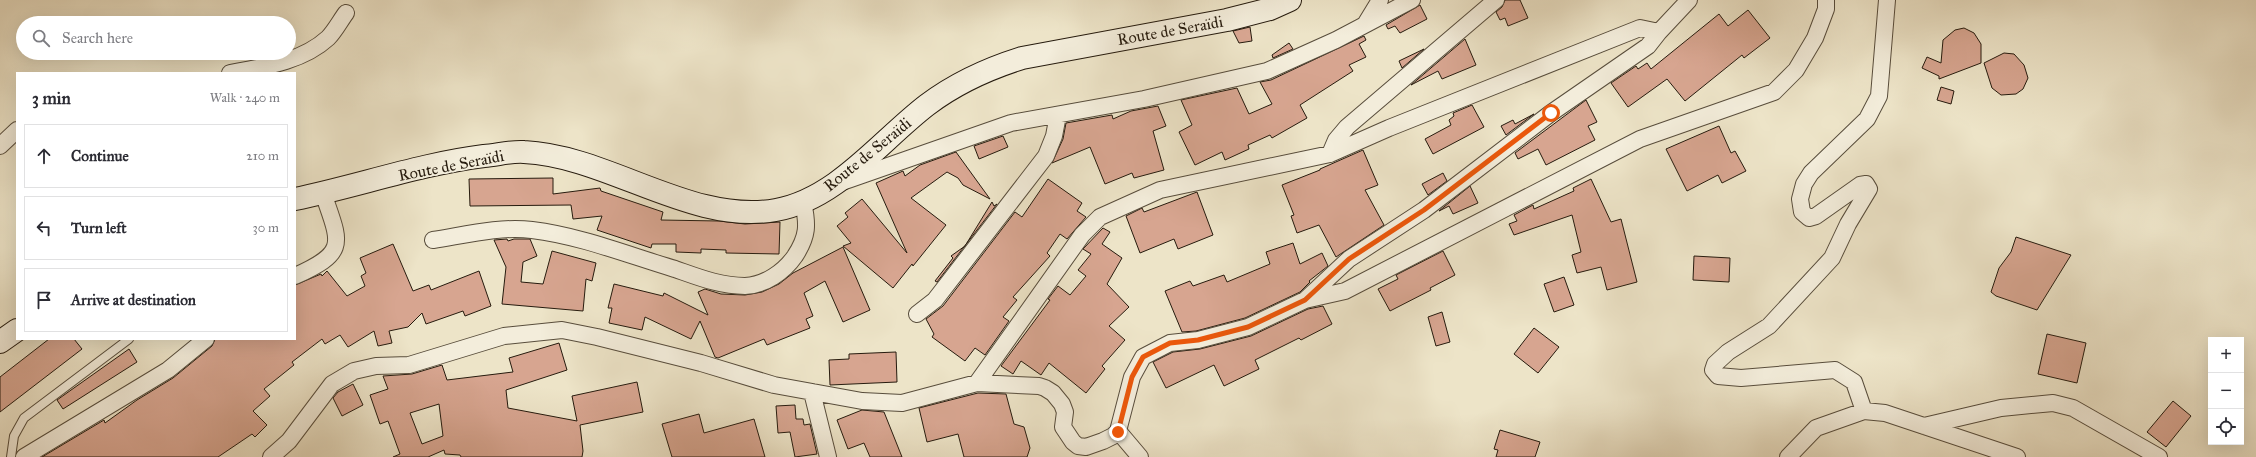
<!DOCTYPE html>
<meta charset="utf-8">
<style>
:root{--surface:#fff;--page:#f7f7f7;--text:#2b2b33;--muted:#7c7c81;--line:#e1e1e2}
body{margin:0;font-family:"IM FELL Great Primer",serif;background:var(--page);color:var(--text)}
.controls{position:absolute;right:12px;bottom:12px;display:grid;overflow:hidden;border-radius:0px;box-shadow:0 4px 16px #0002}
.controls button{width:36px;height:36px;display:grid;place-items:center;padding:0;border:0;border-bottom:1px solid var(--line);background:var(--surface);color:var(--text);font:20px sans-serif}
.stop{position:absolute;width:12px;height:12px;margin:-9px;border:3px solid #ea580c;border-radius:50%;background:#fff}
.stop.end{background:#ea580c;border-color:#fff;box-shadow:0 1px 4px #0008}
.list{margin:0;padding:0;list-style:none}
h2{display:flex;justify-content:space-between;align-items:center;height:52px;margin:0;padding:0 16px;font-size:17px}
h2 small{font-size:13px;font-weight:400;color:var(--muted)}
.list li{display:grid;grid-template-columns:26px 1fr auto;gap:12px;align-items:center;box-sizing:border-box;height:64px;margin:0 8px 8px;padding:0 8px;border:1px solid var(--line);border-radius:0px}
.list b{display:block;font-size:15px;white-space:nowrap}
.list em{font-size:13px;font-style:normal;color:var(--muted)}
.icon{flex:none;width:22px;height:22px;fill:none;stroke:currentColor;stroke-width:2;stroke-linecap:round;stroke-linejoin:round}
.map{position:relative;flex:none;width:2256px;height:457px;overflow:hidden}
.search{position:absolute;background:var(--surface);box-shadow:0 4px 16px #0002;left:16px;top:16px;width:280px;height:44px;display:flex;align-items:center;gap:10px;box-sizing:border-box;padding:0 14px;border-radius:22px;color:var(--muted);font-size:15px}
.panel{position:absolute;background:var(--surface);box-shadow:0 4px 16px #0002;left:16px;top:72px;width:280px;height:268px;border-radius:0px}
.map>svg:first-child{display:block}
</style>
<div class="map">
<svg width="2256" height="457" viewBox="0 0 2256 457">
<rect width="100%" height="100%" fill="#ede4c8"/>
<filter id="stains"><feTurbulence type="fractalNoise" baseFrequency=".005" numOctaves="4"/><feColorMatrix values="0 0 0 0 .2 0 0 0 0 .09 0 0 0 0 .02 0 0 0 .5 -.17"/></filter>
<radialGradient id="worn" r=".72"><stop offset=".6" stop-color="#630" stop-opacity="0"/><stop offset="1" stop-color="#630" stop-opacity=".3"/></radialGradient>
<path fill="#d7a590" stroke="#261b0e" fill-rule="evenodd" d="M1505,0H1520L1528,18L1508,26L1505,18L1500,20L1496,12L1502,7Z
M1420,5L1427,19L1400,33L1395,26L1388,29L1386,25Z
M1748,10L1770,38L1744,58L1742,55L1685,101L1667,79L1628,107L1611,83L1636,66L1638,69L1647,63L1651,69L1719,14L1728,26Z
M1250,27L1252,41L1239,43L1233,31Z
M1964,28L1974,33L1981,44V63L1939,79V76L1922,68L1927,57L1941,63L1943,40L1955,30Z
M1364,36L1366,40L1359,44L1366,57L1349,65L1353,71L1300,105L1307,118L1272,138L1270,135L1248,145L1249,149L1225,160L1222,152L1195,165L1179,132L1192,125L1181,100L1237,88L1249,114L1272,104L1260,82L1271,80Z
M1465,39L1476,65L1442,79L1438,71L1411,85Z
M1289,43L1293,49L1273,58L1272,55Z
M1424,49L1402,68L1399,61Z
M2004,53L2014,54L2024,65L2028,78L2023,89L2016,94L2001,95L1992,88L1984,63Z
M1941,87L1954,91L1951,104L1937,100Z
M1586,100L1597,122L1588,126L1595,140L1546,165L1538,149L1518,159L1515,153Z
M1472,105L1484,127L1433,154L1425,139L1451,125L1449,120L1454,116L1453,113Z
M1158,106L1166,126L1153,131L1164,170L1134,178L1132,173L1105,184L1090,147L1052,163L1063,139L1066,123L1112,115L1113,119L1131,111Z
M1534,114L1506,135L1501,126L1513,120L1515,124Z
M1719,126L1731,153L1735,151L1746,171L1722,183L1718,175L1687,191L1666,149Z
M1003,136L1008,147L979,159L974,146Z
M1363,150L1378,185L1365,190L1384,225L1336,257L1319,225L1297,233L1291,216L1294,215L1282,185L1320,170V169Z
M956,152L990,199L963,185L958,178L947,172L911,198L946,225L913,266L912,264L893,288L843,246L851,243L837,226L848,217L845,213L862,199L907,253L876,183L903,171L905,176L920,165Z
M1443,173L1447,181L1428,195L1422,184Z
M553,178V194L600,188L601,191L663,212L661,220L719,221L745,224L780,222L779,254L726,253V250L701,249V253L676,252V244H652L651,248L597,230L602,216L573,219L571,205L470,206L469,179Z
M1048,179L1082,203L1077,211L1086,217L1067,239L1060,234L1047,253L1050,256L1013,297L1017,300L1003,317L1009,321L985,355L975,348L965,361L932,337L934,334L926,319L943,306L1015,212L1022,217Z
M1591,179L1611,222L1621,219L1637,282L1607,290L1601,267L1577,273L1572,255L1581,252L1572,215L1514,235L1509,224L1517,221L1514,215L1533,205L1534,209L1574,191L1573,188Z
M1470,186L1478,203L1453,214L1449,206L1439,211Z
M1197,192L1213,235L1178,249L1174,239L1140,253L1126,216L1142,208L1144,212Z
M992,202L994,206L997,204L937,282L935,281L953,258L951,256L965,246Z
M1103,228L1110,232L1102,244L1122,258L1107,284L1129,307L1109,326L1125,340L1102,366L1105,369L1086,393L1049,363L1041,375L1021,361L1013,374L1001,366L1050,300L1048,299L1058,286L1070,295L1086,276L1078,270L1091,254L1083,249Z
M2016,237L2071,255L2037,310L1996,296L1991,292L1999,268L2011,252Z
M507,239L508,241L514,239H530L537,256L523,262L521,282L543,284L552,251L596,263L592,281L586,279L583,311L502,304L506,267L494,240Z
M1293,243L1300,264L1322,253L1328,266L1309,281L1310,282L1300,292L1245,318L1196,331L1182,332L1165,291L1190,281L1193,286L1224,275L1227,282L1270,264L1266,252Z
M393,244L413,291L429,285L431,290L479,271L491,306L465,316L463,311L426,324L422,313L408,327L389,331L392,343L378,346L374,331L348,347L340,335L325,344L322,339L292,362L294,365L264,389L270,396L253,411L267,425L255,437L252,434L218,457H42L104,420L105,423L137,400L173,378L212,346L215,339H295V285L321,274L322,276L327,271L347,296L365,286L361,276L366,273L360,258Z
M843,247L870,310L843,322L825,281L804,293L813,316L806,319L810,328L767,345L764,339L718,358L715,357L700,321L691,339L645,317L642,330L609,323L612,308H608L614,284L663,296L664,293L708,315L698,292L705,289L721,294L745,295L762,292L779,284L793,273Z
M1443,251L1455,275L1430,288L1431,290L1390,311L1378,289L1398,279L1396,275Z
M1694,256L1730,258L1729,282L1693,280Z
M1564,277L1574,305L1554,312L1544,284Z
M1323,306L1332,324L1301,340L1299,338L1255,360L1259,369L1224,386L1214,365L1166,388L1153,362L1173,352L1200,349L1251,336L1308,309Z
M1442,312L1450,342L1436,346L1428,317Z
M1534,328L1559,347L1538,373L1514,354Z
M2047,334L2086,343L2077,383L2038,374Z
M49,339H74L82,349L0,412V377Z
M559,343L567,370L506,390L508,408L577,421L572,396L637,382L643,412L580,425L583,451L582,457H461L460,455L445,454L444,450L428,457H393L400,454L388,421L380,424L370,395L388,389L383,376L412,374L442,365L447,380L513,372L509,358ZM439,404L443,436L422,444L410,413Z
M129,349L137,362L63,409L57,400Z
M896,352L897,382L830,385L829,360L849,359V354Z
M353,384L363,405L342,416L333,398L338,392Z
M978,393L1006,394L1014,424L1024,427L1030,448L1027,457H964L958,434L927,442L919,408Z
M2173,401L2191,416L2166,447L2147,432Z
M795,405L796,419H803L804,425L810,424L817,454L795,457L790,432L778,433L776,406Z
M862,410L884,412L902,457H870L864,443L848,449L837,420Z
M699,414L704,433L754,419L765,457H672L662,424Z
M1500,430L1540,442L1535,457H1496L1498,450L1494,449Z"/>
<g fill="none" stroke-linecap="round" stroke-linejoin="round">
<defs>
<path id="lane" d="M11,457L14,436L24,418L129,339"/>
<path id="street" d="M1366,23L1380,0
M230,73C263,67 302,62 328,38C335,31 340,21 346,13
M0,146L17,130
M1330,154L1336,140L1347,127L1496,0
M845,181L1011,123L1144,99L1267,71L1336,40L1412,0
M433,240C465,235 500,226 532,230C581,236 628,255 675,269C698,277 720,286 745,286C765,285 784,272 795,256C808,236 808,225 803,202
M295,276C349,252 340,243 323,193
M1305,300L1349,259L1424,210L1551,113L1648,46L1659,32
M917,314L935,300L1046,156L1054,136L1058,115
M977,383L1082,235L1100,217L1160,190L1330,154L1389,128L1640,28L1659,32L1689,0
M812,392L828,457
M1864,411L1854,382L1835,370L1741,378L1718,376L1713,370L1715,364L1728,352L1769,326L1832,258L1848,224L1869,189L1866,184L1860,185L1816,216L1809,218L1802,212L1800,199L1804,184L1811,173L1867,119L1879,96L1887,0
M1924,426L2001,408L2053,403L2073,408L2159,457
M1118,431L1140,457
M24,457L168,370L206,339
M271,457L289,441L332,384L354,371L376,366L409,365L504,336L562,330L597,337L701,363L774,385L862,401L902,403L977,383L1039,386L1045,388L1053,393L1062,404L1065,412L1063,427L1073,442L1078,446L1086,447L1103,441L1113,436L1118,431L1132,377L1143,357L1170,343L1198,340L1248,327L1305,300L1345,291L1640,139L1774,92L1796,70L1815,38L1826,9V0
M1788,457L1816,428L1864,411L1885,413L2017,457"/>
<path id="secondary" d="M295,199C358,186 420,164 484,156C497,155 511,151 524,152C609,156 691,225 776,210C837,199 880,141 927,105C956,83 987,69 1022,58L1227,20L1270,9L1290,0
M0,342L17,330"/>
</defs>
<use href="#lane" stroke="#584d3c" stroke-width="10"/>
<use href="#street" stroke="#584d3c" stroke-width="18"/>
<use href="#secondary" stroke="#261b0e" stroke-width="24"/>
<use href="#lane" stroke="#f3eddb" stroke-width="8"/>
<use href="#street" stroke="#f3eddb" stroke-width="16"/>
<use href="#secondary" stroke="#f3eddb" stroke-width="22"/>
</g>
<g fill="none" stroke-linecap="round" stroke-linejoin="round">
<path stroke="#ea580c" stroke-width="5" d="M1118,432L1132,377L1143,357L1170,343L1198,340L1248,327L1305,300L1349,259L1424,210L1551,113"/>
</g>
<g text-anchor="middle" stroke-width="3.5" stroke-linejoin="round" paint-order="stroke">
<g font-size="16" fill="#261b0e" stroke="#f3eddb">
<text transform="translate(1170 30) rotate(-10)" y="6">Route de Seraïdi</text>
<text transform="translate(867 154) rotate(-39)" y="6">Route de Seraïdi</text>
<text transform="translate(451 165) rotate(-11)" y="6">Route de Seraïdi</text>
</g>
</g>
<rect width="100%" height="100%" filter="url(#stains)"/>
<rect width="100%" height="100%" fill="url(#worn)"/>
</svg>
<div class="controls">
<button>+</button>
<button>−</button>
<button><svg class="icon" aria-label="locate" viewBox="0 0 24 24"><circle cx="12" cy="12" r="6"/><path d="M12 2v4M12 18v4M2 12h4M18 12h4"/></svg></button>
</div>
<div class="stop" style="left:1551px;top:113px"></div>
<div class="stop end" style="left:1118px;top:432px"></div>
<div class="search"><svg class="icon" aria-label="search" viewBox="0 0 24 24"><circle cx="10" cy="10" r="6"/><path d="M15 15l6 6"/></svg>Search here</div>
<section class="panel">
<h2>3 min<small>Walk · 240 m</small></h2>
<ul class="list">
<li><svg class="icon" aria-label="ahead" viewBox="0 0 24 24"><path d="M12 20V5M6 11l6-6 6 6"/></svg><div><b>Continue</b></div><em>210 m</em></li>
<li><svg class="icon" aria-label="left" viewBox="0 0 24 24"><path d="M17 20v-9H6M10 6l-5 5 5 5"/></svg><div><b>Turn left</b></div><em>30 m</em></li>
<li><svg class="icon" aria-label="arrive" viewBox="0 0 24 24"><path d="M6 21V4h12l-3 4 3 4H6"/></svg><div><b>Arrive at destination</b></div></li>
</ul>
</section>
</div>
